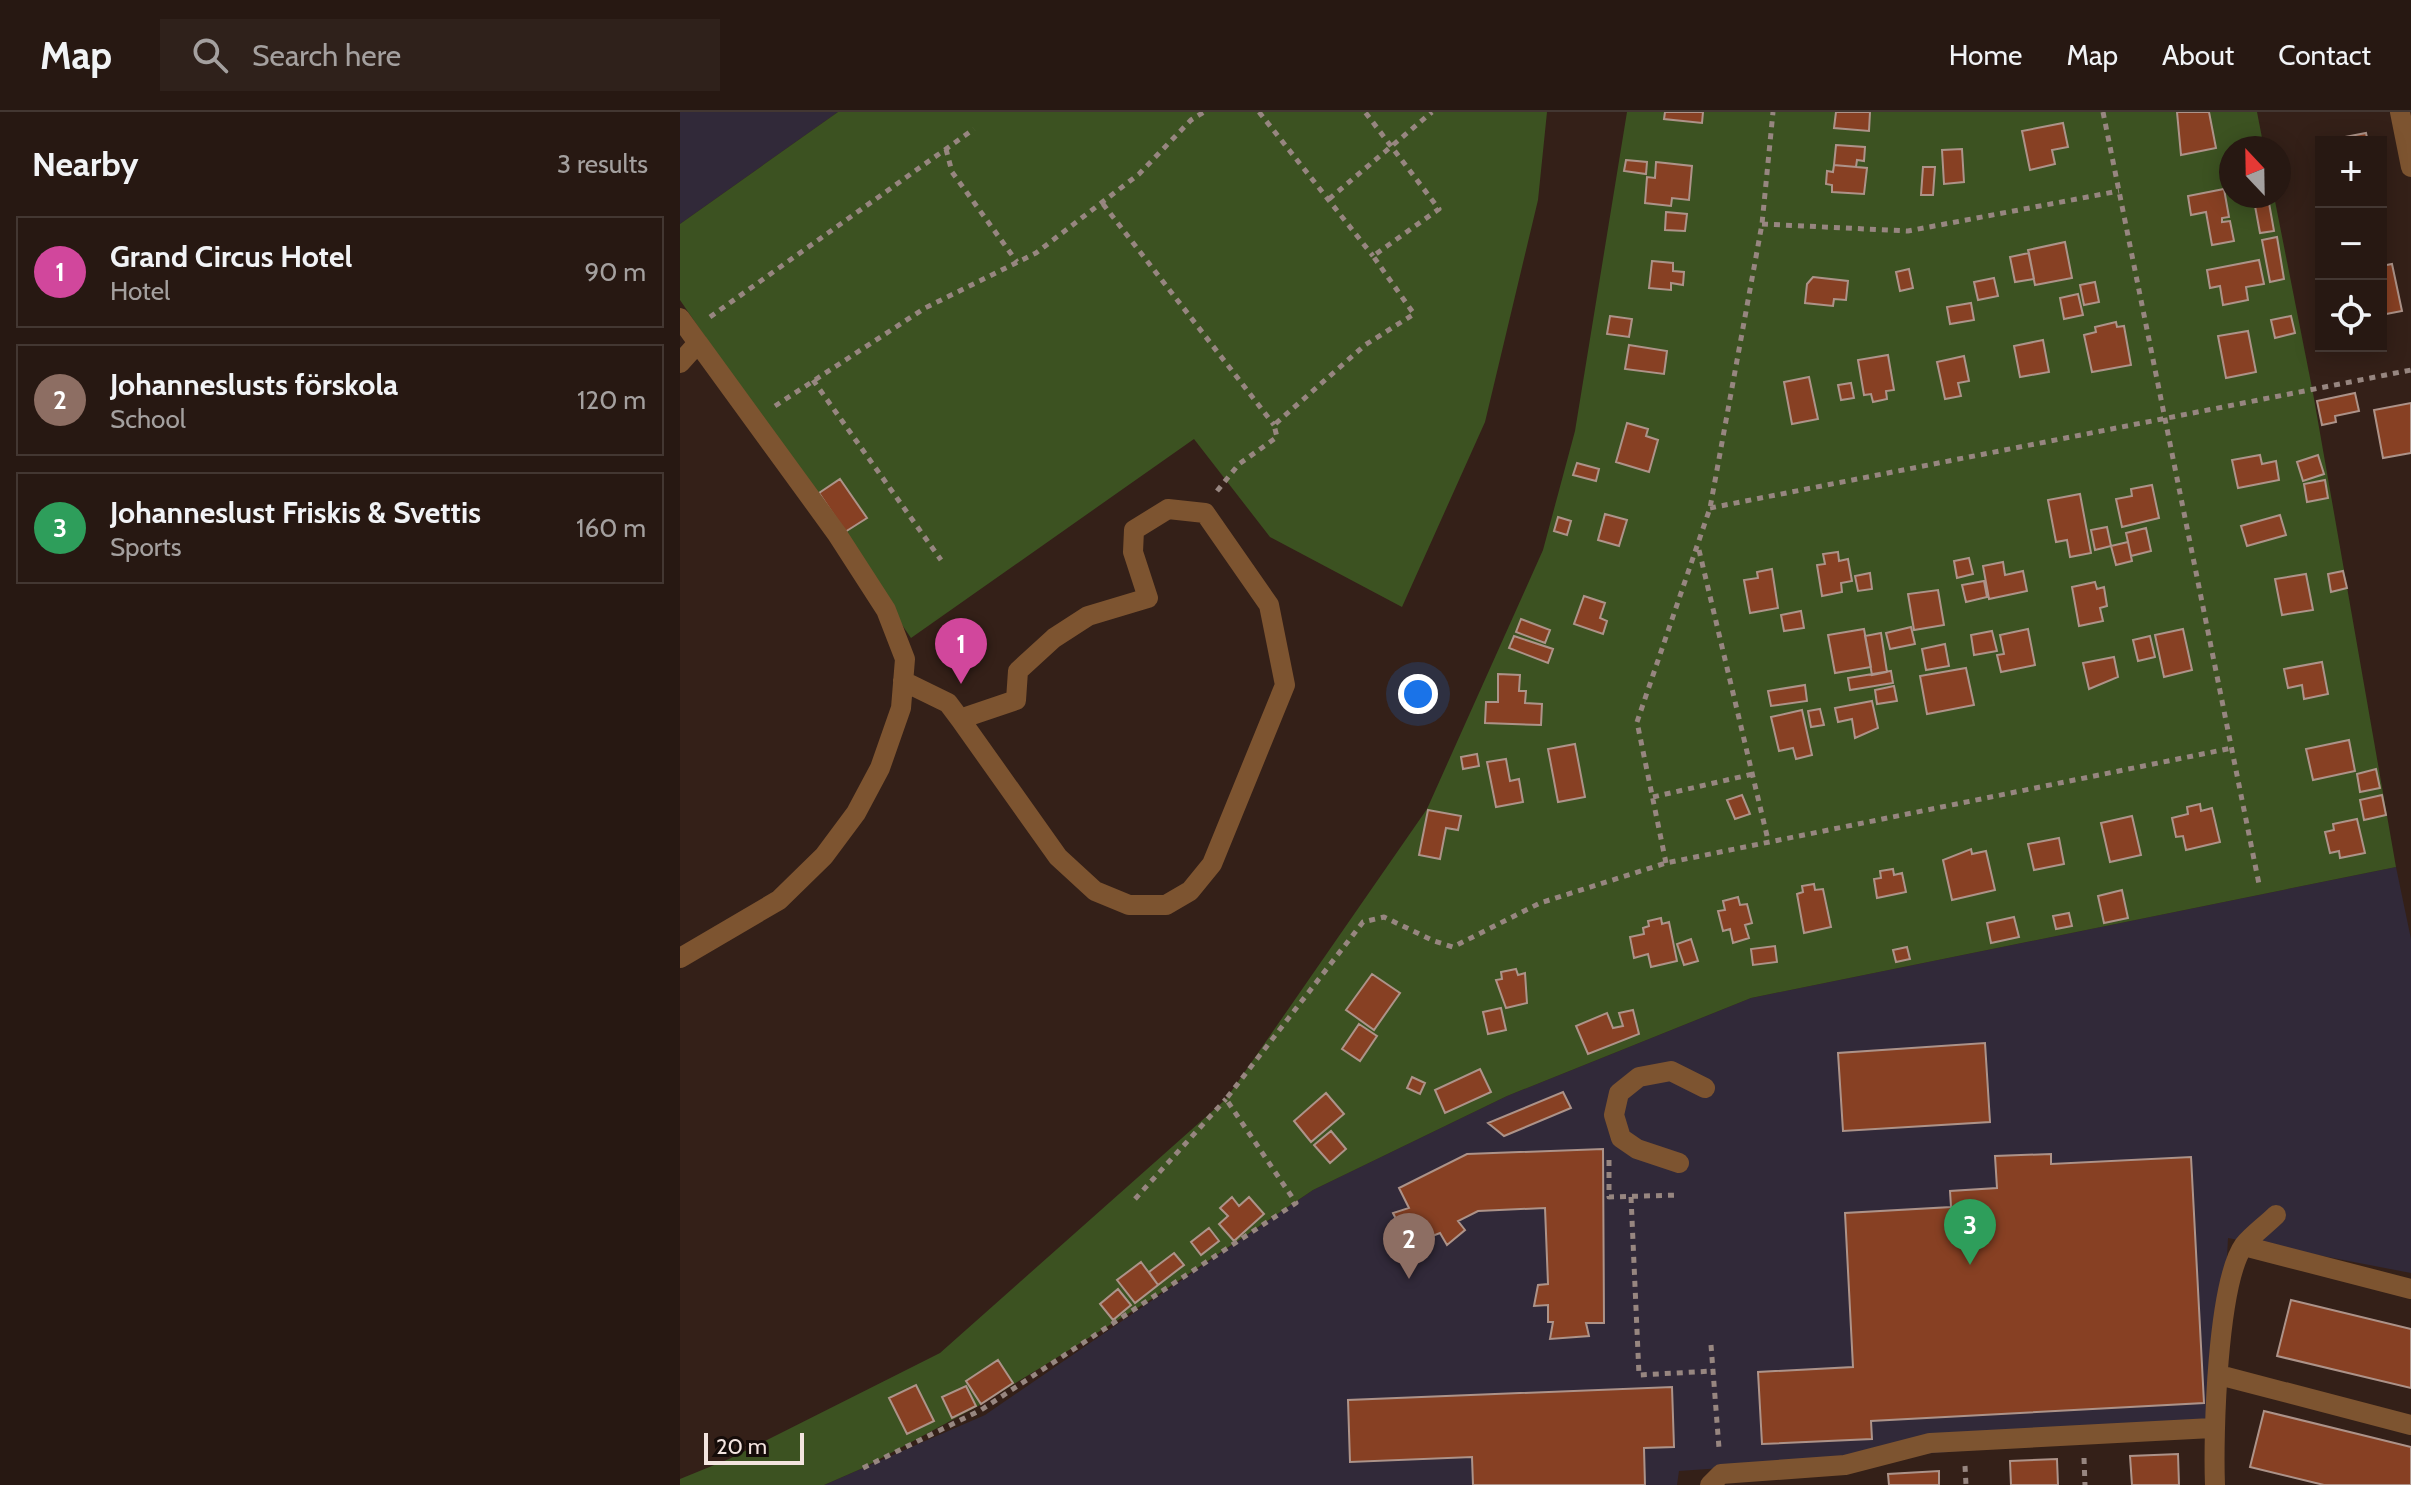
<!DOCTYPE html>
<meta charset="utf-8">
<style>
:root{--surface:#271812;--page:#2f211b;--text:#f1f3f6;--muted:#a4a09f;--line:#433732;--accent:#db2777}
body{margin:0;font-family:Cabin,sans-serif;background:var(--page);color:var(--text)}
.controls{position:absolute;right:24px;top:24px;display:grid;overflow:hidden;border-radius:0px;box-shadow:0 4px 20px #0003}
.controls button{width:72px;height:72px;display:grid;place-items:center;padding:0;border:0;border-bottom:2px solid var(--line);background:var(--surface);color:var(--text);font:40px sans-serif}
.compass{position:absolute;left:1539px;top:24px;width:72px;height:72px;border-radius:50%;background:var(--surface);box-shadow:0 4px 20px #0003;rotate:338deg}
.scale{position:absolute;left:24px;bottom:20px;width:100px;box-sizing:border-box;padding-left:8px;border:4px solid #f3e4df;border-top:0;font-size:22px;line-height:28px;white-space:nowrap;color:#f3e4df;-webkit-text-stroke:6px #150c09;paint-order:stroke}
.you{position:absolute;left:738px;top:582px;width:28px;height:28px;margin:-20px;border:6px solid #fff;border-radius:50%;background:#1a73e8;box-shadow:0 0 0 12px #1a73e833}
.badge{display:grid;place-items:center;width:52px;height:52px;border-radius:50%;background:var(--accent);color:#fff;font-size:26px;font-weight:700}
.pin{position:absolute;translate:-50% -66px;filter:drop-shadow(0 2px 4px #0008)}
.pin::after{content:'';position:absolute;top:42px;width:28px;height:24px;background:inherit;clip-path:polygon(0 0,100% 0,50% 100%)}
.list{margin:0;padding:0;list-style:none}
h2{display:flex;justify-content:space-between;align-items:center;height:104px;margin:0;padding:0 32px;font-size:34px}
h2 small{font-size:26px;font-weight:400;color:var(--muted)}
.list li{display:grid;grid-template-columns:52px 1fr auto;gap:24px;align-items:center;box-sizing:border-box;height:112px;margin:0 16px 16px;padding:0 16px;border:2px solid var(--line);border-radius:0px}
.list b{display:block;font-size:30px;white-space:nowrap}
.list p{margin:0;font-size:26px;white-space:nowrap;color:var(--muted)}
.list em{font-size:26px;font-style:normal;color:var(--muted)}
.icon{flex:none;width:44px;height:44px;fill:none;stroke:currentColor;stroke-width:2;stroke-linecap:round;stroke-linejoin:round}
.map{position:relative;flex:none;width:1731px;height:1373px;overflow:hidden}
header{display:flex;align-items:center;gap:48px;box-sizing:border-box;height:112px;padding:0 40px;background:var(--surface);border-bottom:2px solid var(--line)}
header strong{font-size:38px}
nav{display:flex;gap:44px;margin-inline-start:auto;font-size:28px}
.search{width:560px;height:72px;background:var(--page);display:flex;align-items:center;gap:20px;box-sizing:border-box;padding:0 28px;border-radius:0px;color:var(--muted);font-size:30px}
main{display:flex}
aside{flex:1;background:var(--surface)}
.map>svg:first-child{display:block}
</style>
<header>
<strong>Map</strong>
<div class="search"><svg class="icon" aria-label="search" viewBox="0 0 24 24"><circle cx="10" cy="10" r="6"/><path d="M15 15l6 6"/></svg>Search here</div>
<nav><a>Home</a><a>Map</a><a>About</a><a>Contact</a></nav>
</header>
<main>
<aside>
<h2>Nearby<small>3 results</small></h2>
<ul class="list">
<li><span class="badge" style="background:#d1479c">1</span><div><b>Grand Circus Hotel</b><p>Hotel</p></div><em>90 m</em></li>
<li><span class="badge" style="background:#8d6e63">2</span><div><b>Johanneslusts förskola</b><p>School</p></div><em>120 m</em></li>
<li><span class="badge" style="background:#2e9e5b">3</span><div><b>Johanneslust Friskis &amp; Svettis</b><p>Sports</p></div><em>160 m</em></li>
</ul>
</aside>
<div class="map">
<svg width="1731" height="1373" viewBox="0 0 1731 1373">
<rect width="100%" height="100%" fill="#342018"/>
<path fill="#312939" d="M0,0H158L0,112Z
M1716,755L1731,827V1161L1548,1126L1538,1321L999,1359L997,1373H144L305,1303L633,1078L827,984L1071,886Z"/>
<path fill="#3c5221" d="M158,0H867L858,88L805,310L722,495L590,425L514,327L231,526L0,188V112Z
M947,0H1577L1584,36H1551V84H1594L1633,281L1716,755L1071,886L827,984L633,1078L467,1190L300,1293L183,1356L144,1373H0V1367L49,1347L260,1241L546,987L747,697L863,438L895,319Z"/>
<path fill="#874023" stroke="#ad9389" stroke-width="2" d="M985,0H1023L1022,11L984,7Z
M1156,0H1190L1189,19L1154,16Z
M1497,0H1529L1536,36L1501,43Z
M1383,11L1388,35L1372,38L1375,52L1350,58L1342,19Z
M1686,21L1688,30H1641V40L1639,30Z
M1156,33L1185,35L1184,49L1177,48L1176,55L1154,53Z
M1282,37L1284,70L1264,72L1262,38Z
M946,48L967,50L966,62L944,59Z
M976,50L1012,54L1009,88L992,86L991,94L965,91L967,65L975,66Z
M1154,53L1187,56L1184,82L1152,80V73L1146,72L1147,59L1153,60Z
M1243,55H1255L1253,83H1241Z
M1544,77L1549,105L1542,106V110L1550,109L1554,129L1532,133L1526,100L1511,103L1508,84Z
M1589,91L1594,119L1580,121L1575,94Z
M986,100L1007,102L1005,119L985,118Z
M1597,125L1604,167L1590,170L1582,128Z
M1385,130L1392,166L1355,173L1348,138Z
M1349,141L1354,167L1335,170L1330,145Z
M1579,148L1584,172L1566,175L1568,188L1543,193L1540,174L1530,176L1527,158Z
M972,149L993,151V159L1004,160L1003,173L991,171V178L969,176Z
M1712,152L1722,199L1701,203V154Z
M1229,157L1233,176L1220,179L1216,160Z
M1133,165L1168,169L1166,188L1154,187L1153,194L1125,191L1127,172Z
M1314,166L1318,184L1298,188L1294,170Z
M1415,170L1419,190L1404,193L1400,173Z
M1398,182L1403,203L1384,207L1380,186Z
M1291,191L1294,208L1270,212L1267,195Z
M930,204L952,207L949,225L927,222Z
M1611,204L1615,221L1595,226L1591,208Z
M1436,210L1437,215L1444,214L1451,253L1412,260L1404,223L1416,220L1415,215Z
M1568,219L1576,260L1546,266L1538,224Z
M1363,228L1369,260L1340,265L1334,234Z
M949,233L987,239L984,262L945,257Z
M1208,243L1214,278L1206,279L1207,287L1193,290L1191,282L1184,283L1178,248Z
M1284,244L1289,269L1278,271L1281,284L1265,287L1257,250Z
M1129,265L1138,307L1112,312L1104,270Z
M1171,271L1174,286L1161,288L1158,273Z
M1675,281L1679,299L1655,304L1656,310L1642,313L1637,289Z
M1731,291V341L1703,346L1694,298Z
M947,311L968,317L966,324L978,328L969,360L936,350Z
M1580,343L1582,352L1596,349L1599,368L1558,376L1552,348Z
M1638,343L1644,362L1623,369L1617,350Z
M897,351L919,357L916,369L893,363Z
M160,367L187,406L165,420L139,381Z
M1645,368L1648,386L1627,390L1624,372Z
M1472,373L1479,406L1442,415L1436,387L1452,384L1451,377Z
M1400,382L1411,441L1390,445L1387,428L1376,430L1368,388Z
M925,402L947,408L939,434L918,428Z
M1600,403L1606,423L1567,434L1561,414Z
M878,405L891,409L887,423L874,419Z
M1427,415L1431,434L1415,438L1411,418Z
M1466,416L1471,439L1451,444L1446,421Z
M1448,430L1452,449L1436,453L1431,434Z
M1158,440L1159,449L1168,447L1172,469L1161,471L1162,480L1142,484L1137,453L1145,452L1143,442Z
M1289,446L1293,462L1277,466L1274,449Z
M1323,450L1325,463L1343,459L1347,479L1309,487L1303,454Z
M1092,457L1098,496L1070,501L1064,468L1078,466L1077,460Z
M1663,459L1667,476L1651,480L1648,462Z
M1190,461L1192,477L1178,479L1175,464Z
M1626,462L1633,498L1602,503L1595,467Z
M1304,469L1307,485L1286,490L1282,473Z
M1415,470L1417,477L1424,475L1427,494L1420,496L1423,509L1399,514L1392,475Z
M1258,478L1264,513L1234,518L1228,482Z
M904,484L925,491L920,506L927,509L923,522L894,512Z
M1121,499L1124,516L1104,519L1101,503Z
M841,507L870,518L865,531L836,520Z
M1231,515L1235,532L1210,537L1206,521Z
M1184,517L1191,555L1155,561L1148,523Z
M1348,517L1355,553L1321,560L1317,543L1324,542L1320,523Z
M1503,517L1512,558L1484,565L1475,523Z
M1312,519L1317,539L1294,543L1291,523Z
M1201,521L1207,560L1192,563L1185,524Z
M834,524L873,537L868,551L829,536Z
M1470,524L1475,545L1458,549L1453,528Z
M1265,532L1269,554L1246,558L1242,537Z
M1434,545L1438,565L1409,577L1403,551Z
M1642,550L1648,582L1624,587L1622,573L1608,576L1604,557Z
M1286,556L1294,593L1247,602L1240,564Z
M1211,559L1213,571L1170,578L1168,566Z
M818,562L840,563L839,579H846L845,591L862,592L861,613L805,611L806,590H818Z
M1125,573L1127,589L1091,594L1088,579Z
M1214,574L1217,589L1197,592L1195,578Z
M1192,589L1198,616L1175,626L1172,607L1158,610L1155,596Z
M1140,597L1144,613L1131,615L1128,599Z
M1122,598L1132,643L1116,647L1113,636L1099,639L1091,605Z
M1669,628L1675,659L1633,668L1626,637Z
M895,632L905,685L878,690L868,637Z
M797,642L799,654L783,657L781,645Z
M826,647L830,669L839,667L843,690L816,695L807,650Z
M1696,657L1700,676L1680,680L1677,662Z
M1062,683L1070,702L1055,707L1047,688Z
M1702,683L1706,703L1684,708L1680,688Z
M1520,692L1521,699L1532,696L1540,730L1506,738L1503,724L1496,725L1492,706L1508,702L1507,695Z
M748,698L781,704L778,718L766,716L760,747L739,743Z
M1452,704L1461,743L1430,750L1421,711Z
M1677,707L1685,741L1660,746L1659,739L1650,741L1645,720L1654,718L1653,712Z
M1379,726L1384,752L1354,758L1348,732Z
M1291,737L1292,742L1306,739L1315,778L1272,788L1263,748Z
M1213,757L1214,763L1222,761L1226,780L1197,786L1194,767L1201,766L1200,759Z
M1134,772L1135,778L1143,777L1151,815L1124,821L1117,782L1123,780L1122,774Z
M1442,778L1448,806L1424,811L1418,784Z
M1058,785L1060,793L1067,792L1072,811L1065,813L1069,826L1053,831L1050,817L1043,819L1038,799L1045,798L1043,789Z
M1389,801L1392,814L1376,817L1373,804Z
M1334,805L1339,825L1311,831L1307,811Z
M981,806L982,812L989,810L997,849L971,855L968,842L954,846L950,825L964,822L963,816L969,814L968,809Z
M1011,827L1018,849L1004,853L997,832Z
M1095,834L1097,850L1073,853L1071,837Z
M1227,835L1230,847L1216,850L1213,838Z
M836,857L838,863L845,861L847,891L826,896L816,868L822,867L821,860Z
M692,862L720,881L694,918L666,898Z
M821,896L826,918L808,922L803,900Z
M953,898L959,922L908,942L896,914L927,901L933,916L943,914L939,901Z
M679,912L697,924L680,949L662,937Z
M1305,931L1310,1010L1163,1019L1158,941Z
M800,957L811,980L765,1001L755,978Z
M732,965L745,971L740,982L727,976Z
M883,980L891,996L824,1024L808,1011Z
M646,981L664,1002L631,1030L614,1009Z
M651,1019L666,1037L650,1051L634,1033Z
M923,1037L924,1211H906L909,1224L870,1227L873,1210H868V1193L854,1194L858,1173L868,1172L865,1096L798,1099L778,1109L785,1118L767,1133L760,1121L729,1133L713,1101L729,1096L719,1076L787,1042Z
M1371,1042V1052L1511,1045L1524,1291L1191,1309L1192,1327L1082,1332L1078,1260L1173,1255L1165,1101L1271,1095L1270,1079L1317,1076L1315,1044Z
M552,1085L559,1094L569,1085L584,1102L554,1129L539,1112L548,1104L540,1096Z
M529,1116L539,1129L521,1143L511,1130Z
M494,1141L504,1153L478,1173L469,1160Z
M461,1150L478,1173L455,1191L437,1168Z
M438,1177L451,1193L433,1208L420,1192Z
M1611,1188L1731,1217V1276L1597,1244Z
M318,1248L333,1271L301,1292L286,1269Z
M236,1273L254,1309L227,1322L209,1286Z
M286,1274L296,1294L272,1306L262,1285Z
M992,1275L994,1335L964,1336L965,1373H793L792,1345L670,1350L668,1288Z
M1584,1299L1731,1335V1373H1644L1570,1355Z
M1498,1342L1499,1373H1452L1450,1344Z
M1377,1347L1378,1373H1331L1330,1349Z
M1259,1359V1373H1209L1208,1362Z"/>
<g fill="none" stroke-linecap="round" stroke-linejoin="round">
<path stroke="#978680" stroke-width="5" stroke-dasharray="6 6" stroke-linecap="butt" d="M579,0L693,144
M1423,0L1579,772
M266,37L272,60L337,150
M649,87L752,0
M423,92L594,313
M1082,112L1228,119L1439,79
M30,205L294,17
M133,268L261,448
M95,294L245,196L356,141L459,62L511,8L524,0
M537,379L559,352L597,325L594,313L685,233L734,202L693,144L759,97L685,0
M1030,396L1731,258
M1019,438L1088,728
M973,685L1073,662
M986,751L957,610L1030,396L1082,112L1093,0
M929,1048V1085L999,1083
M951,1085L959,1263L1033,1259
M455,1087L546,987
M1031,1233L1039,1336
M1404,1346L1405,1373
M1285,1354L1286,1373
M183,1356L301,1298L616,1091L546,987L683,810L704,805L754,829L773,835L860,791L986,751L1552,636"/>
<path stroke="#7d5430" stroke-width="20" d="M1720,0L1731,55
M0,206L18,231L0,251
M223,569L268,591L280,607L378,745L415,779L449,793H486L510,779L532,752L605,573L589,493L525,401L488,397L454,418L453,440L468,486L408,504L374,526L338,559L336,588L280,607
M0,846L99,788L144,744L176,701L200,656L221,596L225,547L206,498L157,422L18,231
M999,1051L957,1037L941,1026L934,1003L939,981L959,965L991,959L1025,976
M1564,1134L1731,1177
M1539,1263L1731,1313
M1030,1373L1041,1362L1165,1353L1250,1331L1532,1316
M1535,1373C1533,1324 1537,1171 1564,1133C1573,1122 1586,1113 1596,1103"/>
</g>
</svg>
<div class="controls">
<button>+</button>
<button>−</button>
<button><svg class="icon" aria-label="locate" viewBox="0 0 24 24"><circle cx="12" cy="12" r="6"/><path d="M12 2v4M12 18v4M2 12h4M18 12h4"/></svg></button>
</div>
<svg class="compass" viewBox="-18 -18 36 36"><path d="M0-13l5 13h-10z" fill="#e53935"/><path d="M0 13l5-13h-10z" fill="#a4a09f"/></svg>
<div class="scale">20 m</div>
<div class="you"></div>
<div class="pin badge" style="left:281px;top:572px;background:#d1479c">1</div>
<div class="pin badge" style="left:729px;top:1167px;background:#8d6e63">2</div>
<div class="pin badge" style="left:1290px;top:1153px;background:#2e9e5b">3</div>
</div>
</main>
